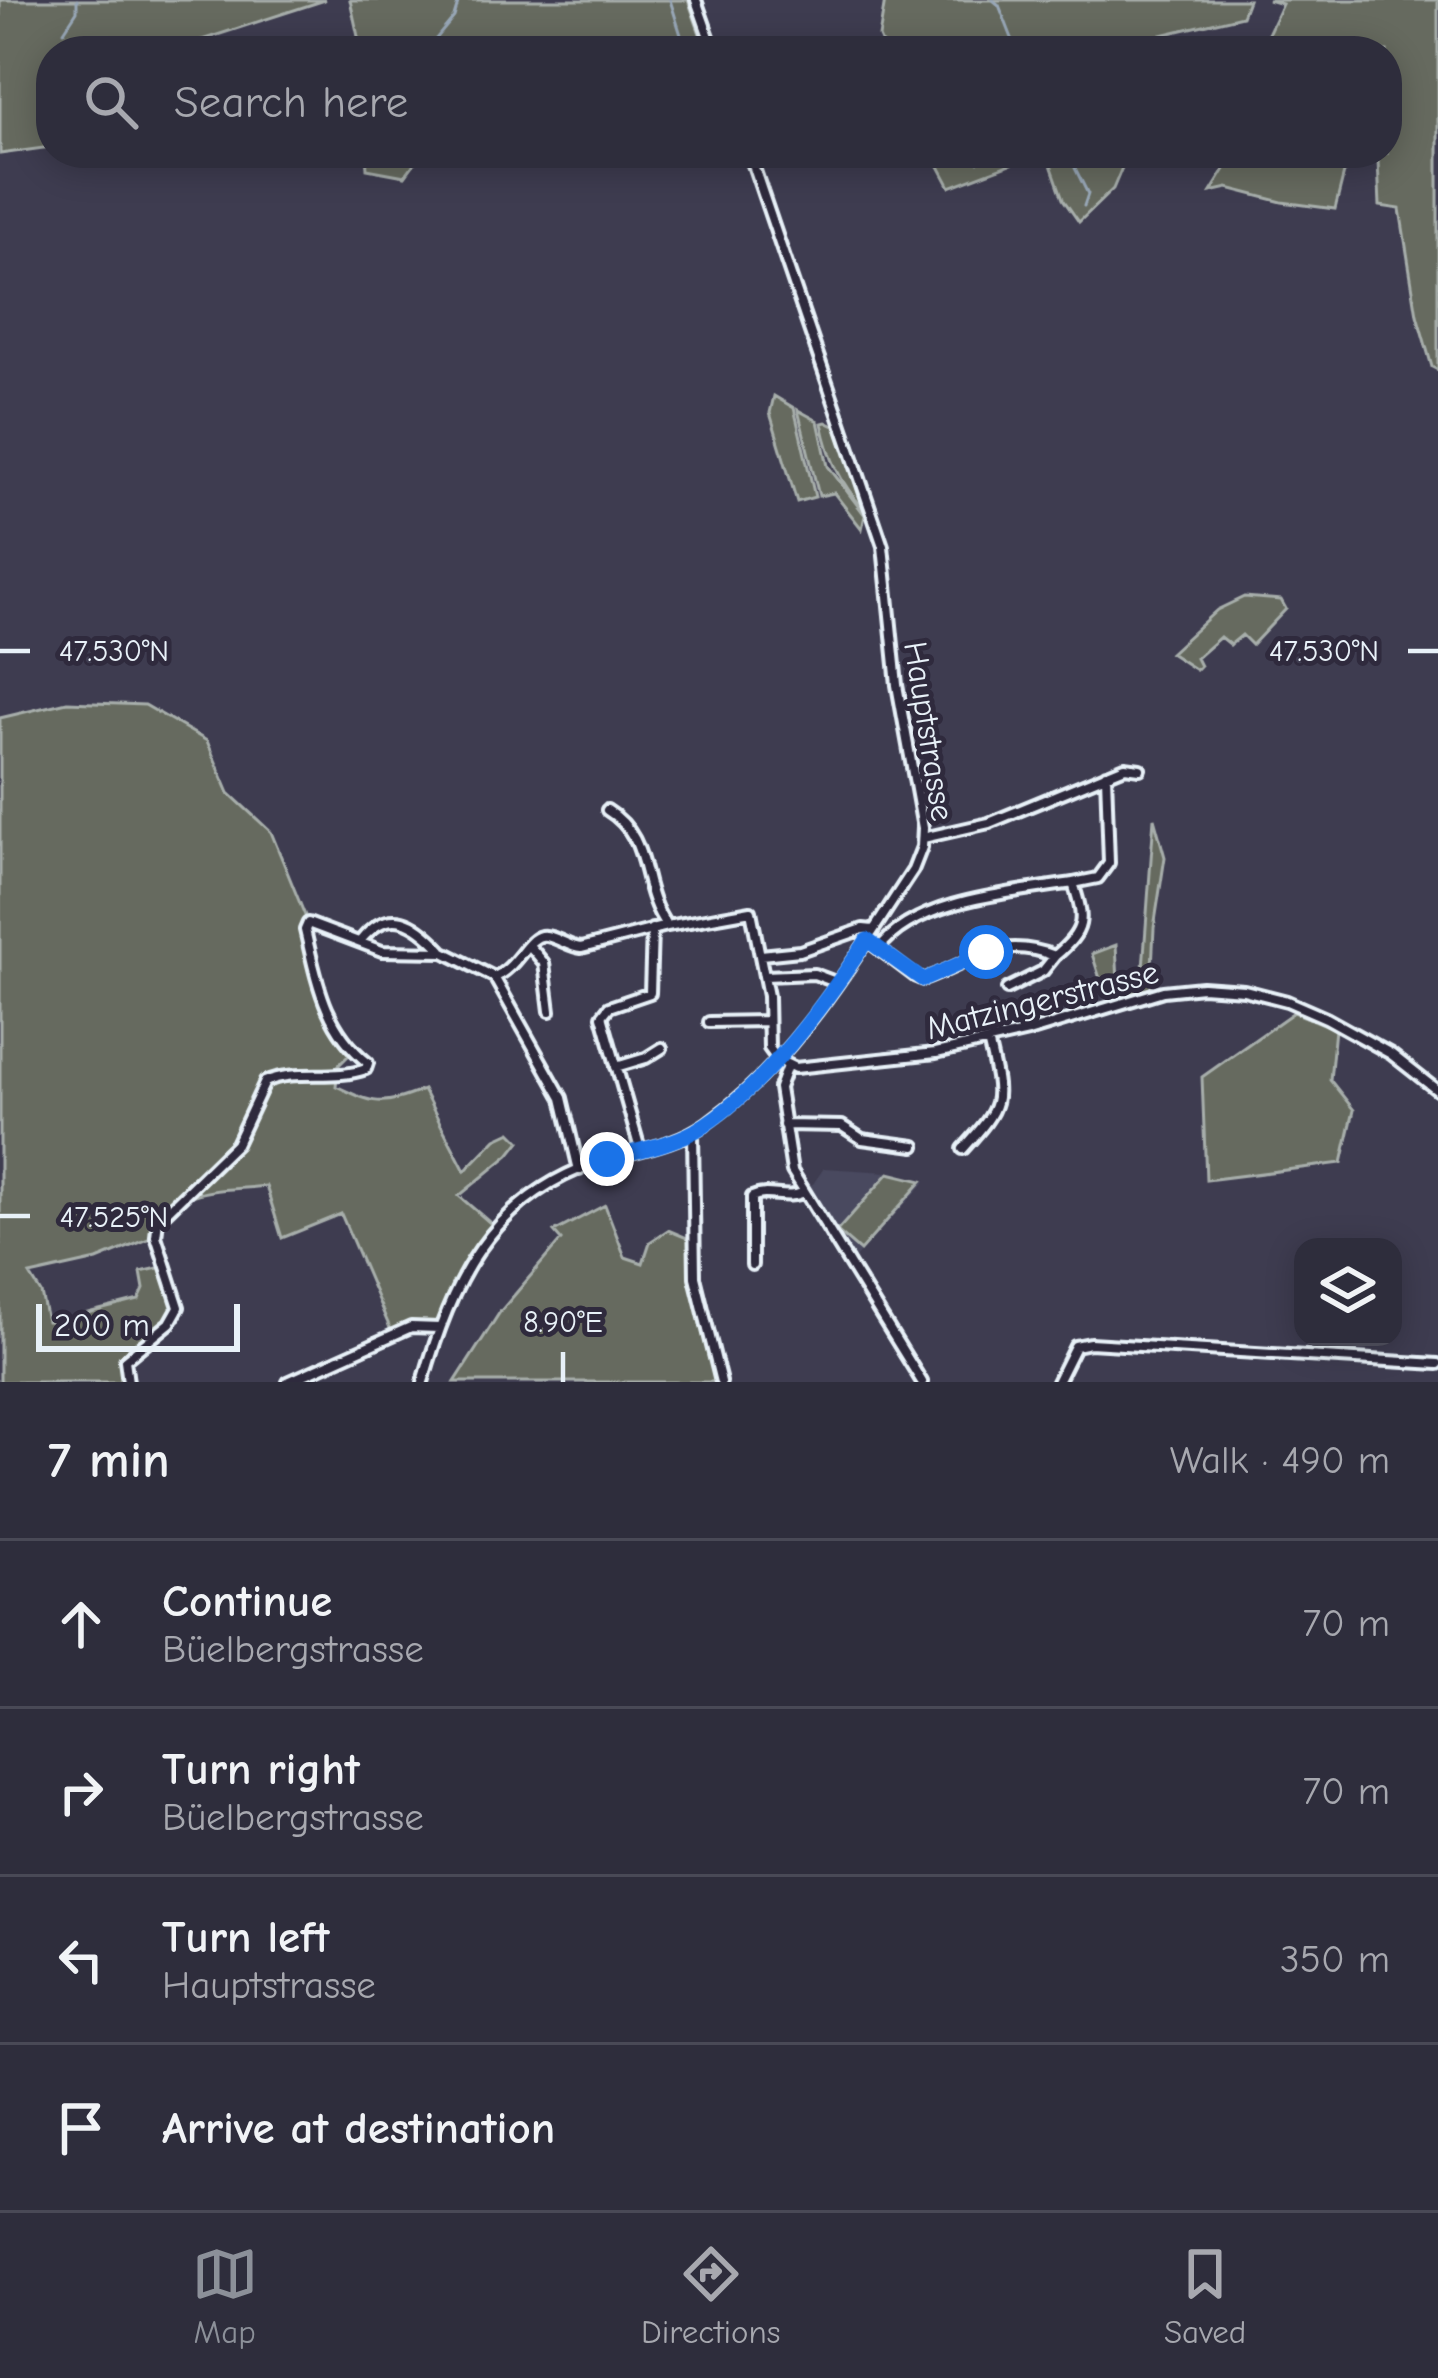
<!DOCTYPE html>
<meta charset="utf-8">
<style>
:root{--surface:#2e2d3c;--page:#363543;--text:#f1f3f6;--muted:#a7a8af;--line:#494956;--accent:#8c9099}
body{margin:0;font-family:"Comic Neue",sans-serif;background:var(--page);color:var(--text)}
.controls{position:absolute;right:36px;bottom:36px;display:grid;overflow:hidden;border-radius:24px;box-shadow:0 6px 30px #0003}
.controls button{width:108px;height:108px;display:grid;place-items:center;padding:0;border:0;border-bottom:3px solid var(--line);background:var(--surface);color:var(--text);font:60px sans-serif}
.scale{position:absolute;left:36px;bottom:30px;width:204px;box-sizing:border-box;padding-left:12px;border:6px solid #e8f1f8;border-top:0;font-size:33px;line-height:42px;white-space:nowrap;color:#e8f1f8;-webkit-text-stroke:9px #2f2a3d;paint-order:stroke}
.stop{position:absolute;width:36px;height:36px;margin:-27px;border:9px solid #1a73e8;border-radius:50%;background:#fff}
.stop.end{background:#1a73e8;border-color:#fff;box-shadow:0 3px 12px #0008}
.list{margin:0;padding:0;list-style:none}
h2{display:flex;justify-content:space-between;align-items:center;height:156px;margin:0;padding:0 48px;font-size:51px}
h2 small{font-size:39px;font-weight:400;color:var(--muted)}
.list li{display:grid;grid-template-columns:78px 1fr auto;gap:36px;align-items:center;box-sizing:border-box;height:168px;padding:0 48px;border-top:3px solid var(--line)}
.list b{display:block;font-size:45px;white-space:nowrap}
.list p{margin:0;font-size:39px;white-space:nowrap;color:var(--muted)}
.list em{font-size:39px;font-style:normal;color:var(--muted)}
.icon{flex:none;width:66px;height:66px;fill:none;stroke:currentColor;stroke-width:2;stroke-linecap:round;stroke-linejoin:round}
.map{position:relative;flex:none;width:1438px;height:1382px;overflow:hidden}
.search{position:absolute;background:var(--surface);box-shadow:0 6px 30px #0003;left:36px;right:36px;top:36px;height:132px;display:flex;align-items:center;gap:30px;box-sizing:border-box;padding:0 42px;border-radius:48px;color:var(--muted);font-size:45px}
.sheet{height:828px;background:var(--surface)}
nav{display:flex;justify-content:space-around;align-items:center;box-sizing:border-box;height:168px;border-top:3px solid var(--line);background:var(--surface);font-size:33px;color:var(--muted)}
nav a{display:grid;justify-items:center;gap:6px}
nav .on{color:var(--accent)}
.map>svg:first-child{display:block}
</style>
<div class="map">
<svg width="1438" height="1382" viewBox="0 0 1438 1382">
<rect width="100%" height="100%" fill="#3e3c50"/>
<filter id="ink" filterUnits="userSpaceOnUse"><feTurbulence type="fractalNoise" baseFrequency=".00833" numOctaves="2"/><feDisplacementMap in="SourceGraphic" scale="24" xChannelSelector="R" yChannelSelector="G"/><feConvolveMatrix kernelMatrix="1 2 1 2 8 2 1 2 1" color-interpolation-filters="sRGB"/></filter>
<g filter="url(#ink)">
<path fill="#48485e" d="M824,1168L889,1172L926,1181L854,1259L850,1260L805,1186L813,1184Z"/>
<path fill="#666b5e" stroke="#a7aeab" stroke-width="3" d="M0,0H325L168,51H51V147L0,154Z
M350,0H688L706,51H357L359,41Z
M885,0H1248L1242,16L1161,35L1157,51H885L879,37Z
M1268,0H1438V370L1432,367L1417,315L1400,209L1380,206L1378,161L1362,153H1387V51H1260L1282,4Z
M366,153H422L405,176L367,169Z
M932,153H1040L950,187Z
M1047,153H1125L1126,158L1113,189L1079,222L1063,199Z
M1229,153H1349L1335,209L1282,202L1228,188L1211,192L1227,166Z
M774,396L794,408L815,497L797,502L770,413Z
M798,410L818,421L828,466L865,515L862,529L834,493L819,496Z
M826,422L836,427L864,509C840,483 829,458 822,423Z
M1244,597L1281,600L1286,609L1252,645L1242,635L1230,645L1220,637L1196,658L1200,666L1196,670L1170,653L1217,610Z
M67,702L145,705L207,741L229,793L271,832L308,923L305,930L320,993L353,1051L336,1068L345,1076L337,1077L336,1086C374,1104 381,1107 423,1090L465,1171L496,1139L511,1132L520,1141L509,1155L459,1196L496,1228L479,1248L439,1328L425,1326L393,1335L341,1214L282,1238L266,1186C219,1192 170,1184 156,1236L97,1260L30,1275L41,1293L47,1321H56L139,1300L144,1289L141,1272L167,1266L177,1315L125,1360L128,1382H0V718Z
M1154,818L1165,857L1154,928L1151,988L1112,999L1106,997L1092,954L1116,945L1118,981L1142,982Z
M1294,1012L1335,1029L1330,1080L1354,1110L1342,1163L1206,1180L1202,1077Z
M889,1173L922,1181L860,1251L837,1231Z
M605,1205L625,1257L643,1263L650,1242L668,1230L692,1240L693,1260L721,1382H455L500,1312L561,1240L554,1232Z"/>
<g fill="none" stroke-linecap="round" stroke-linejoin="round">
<path stroke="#98a7b7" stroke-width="3" d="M670,0L686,51
M993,0L999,5L1017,51
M64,31L77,11V0
M63,51L64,46
M426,51L454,17L459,0
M379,153V154
M1080,154L1075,168L1088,194L1084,206
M978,162L987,153"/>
<defs>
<path id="minor" d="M696,0L714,51
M607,810C654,839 637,885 667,926
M923,838L989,823L1125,767L1140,769
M1073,883L1098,878L1109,863L1106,774
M361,940C390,905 415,921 442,950
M867,940L916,977L923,980C974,962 997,934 1055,956C1086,930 1085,920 1073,883C1017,892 914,899 879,949
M529,945L544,963L550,1011
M761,955L800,951L863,929L873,930
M765,976L814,974L838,983
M494,977C515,970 526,939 541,936C553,934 568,947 581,948L667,926L751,911L768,996L769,1048L777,1059L795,1068L936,1053L1028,1032L1163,991L1202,987L1244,990L1287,1001L1326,1018L1391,1054L1438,1091
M1007,989L1043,971L1055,956
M709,1022L768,1021
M787,1066L779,1088L792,1171L922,1382
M616,1067L646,1058L662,1048
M784,1125L842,1126L862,1139L915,1146
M693,1132L695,1277L721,1382
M640,1149L602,1016L609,1007L650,993L652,929
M963,1149C1005,1103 1002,1101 988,1041
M752,1265V1197C768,1189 786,1201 804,1192
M128,1382L125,1360L170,1323L179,1307L156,1236L158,1220L236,1144L265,1082C296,1068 333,1081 366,1069L368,1063C324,1028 317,981 305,930L308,923L382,951L444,952L494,977L562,1098L579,1170
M288,1382L411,1327L439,1328
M423,1382C451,1283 490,1199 595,1163C632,1151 675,1146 707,1123C797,1059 853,960 913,870L922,847L923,828L897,685L883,546L749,153
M1057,1382L1075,1346L1090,1343L1438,1364"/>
</defs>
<use href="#minor" stroke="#e8f1f8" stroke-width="16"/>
<use href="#minor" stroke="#2f2a3d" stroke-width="8"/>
</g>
</g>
<g fill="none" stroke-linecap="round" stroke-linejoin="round" filter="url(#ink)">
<path stroke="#1a73e8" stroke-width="15" d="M607,1159C635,1151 669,1145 695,1131C761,1093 825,1003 867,940L923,980L986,952"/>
</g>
<path fill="none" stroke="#e8f1f8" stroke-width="4.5" d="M0,651H30M1408,651H1438M0,1216H30M563,1352V1382"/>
<g text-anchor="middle" stroke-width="10" stroke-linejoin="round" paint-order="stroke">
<g font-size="33" fill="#e8f1f8" stroke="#2f2a3d">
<text transform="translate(930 731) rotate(81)" y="12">Hauptstrasse</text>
<text transform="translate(1042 999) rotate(-14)" y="12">Matzingerstrasse</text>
</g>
</g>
<g font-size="30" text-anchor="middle" fill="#e8f1f8" stroke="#2f2a3d" stroke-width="10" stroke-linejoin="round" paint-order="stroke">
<text x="114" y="661">47.530°N</text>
<text x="1324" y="661">47.530°N</text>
<text x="114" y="1227">47.525°N</text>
<text x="563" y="1332">8.90°E</text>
</g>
</svg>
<div class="controls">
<button><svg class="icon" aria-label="layers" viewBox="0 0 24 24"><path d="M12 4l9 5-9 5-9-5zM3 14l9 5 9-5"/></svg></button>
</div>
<div class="scale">200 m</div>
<div class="stop" style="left:986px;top:952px"></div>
<div class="stop end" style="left:607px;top:1159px"></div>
<div class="search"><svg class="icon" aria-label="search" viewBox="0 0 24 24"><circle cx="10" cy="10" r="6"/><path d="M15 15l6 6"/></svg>Search here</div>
</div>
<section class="sheet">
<h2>7 min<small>Walk · 490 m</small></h2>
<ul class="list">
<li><svg class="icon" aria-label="ahead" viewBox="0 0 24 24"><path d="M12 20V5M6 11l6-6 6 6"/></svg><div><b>Continue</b><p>Büelbergstrasse</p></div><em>70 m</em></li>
<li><svg class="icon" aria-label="right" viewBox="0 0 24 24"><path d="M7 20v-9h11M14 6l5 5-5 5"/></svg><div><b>Turn right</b><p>Büelbergstrasse</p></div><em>70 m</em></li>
<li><svg class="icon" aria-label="left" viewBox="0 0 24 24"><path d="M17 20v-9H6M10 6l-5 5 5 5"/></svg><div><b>Turn left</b><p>Hauptstrasse</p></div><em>350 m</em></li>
<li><svg class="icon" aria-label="arrive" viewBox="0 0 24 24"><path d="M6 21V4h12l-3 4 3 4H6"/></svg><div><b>Arrive at destination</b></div></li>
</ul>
</section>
<nav>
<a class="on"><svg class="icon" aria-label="map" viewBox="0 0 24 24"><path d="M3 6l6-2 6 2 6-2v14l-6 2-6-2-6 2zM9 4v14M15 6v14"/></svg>Map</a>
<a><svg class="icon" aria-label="directions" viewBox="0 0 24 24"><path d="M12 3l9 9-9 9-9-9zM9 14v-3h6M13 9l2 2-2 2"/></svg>Directions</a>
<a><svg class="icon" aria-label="saved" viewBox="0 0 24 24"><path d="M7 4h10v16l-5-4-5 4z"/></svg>Saved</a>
</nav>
